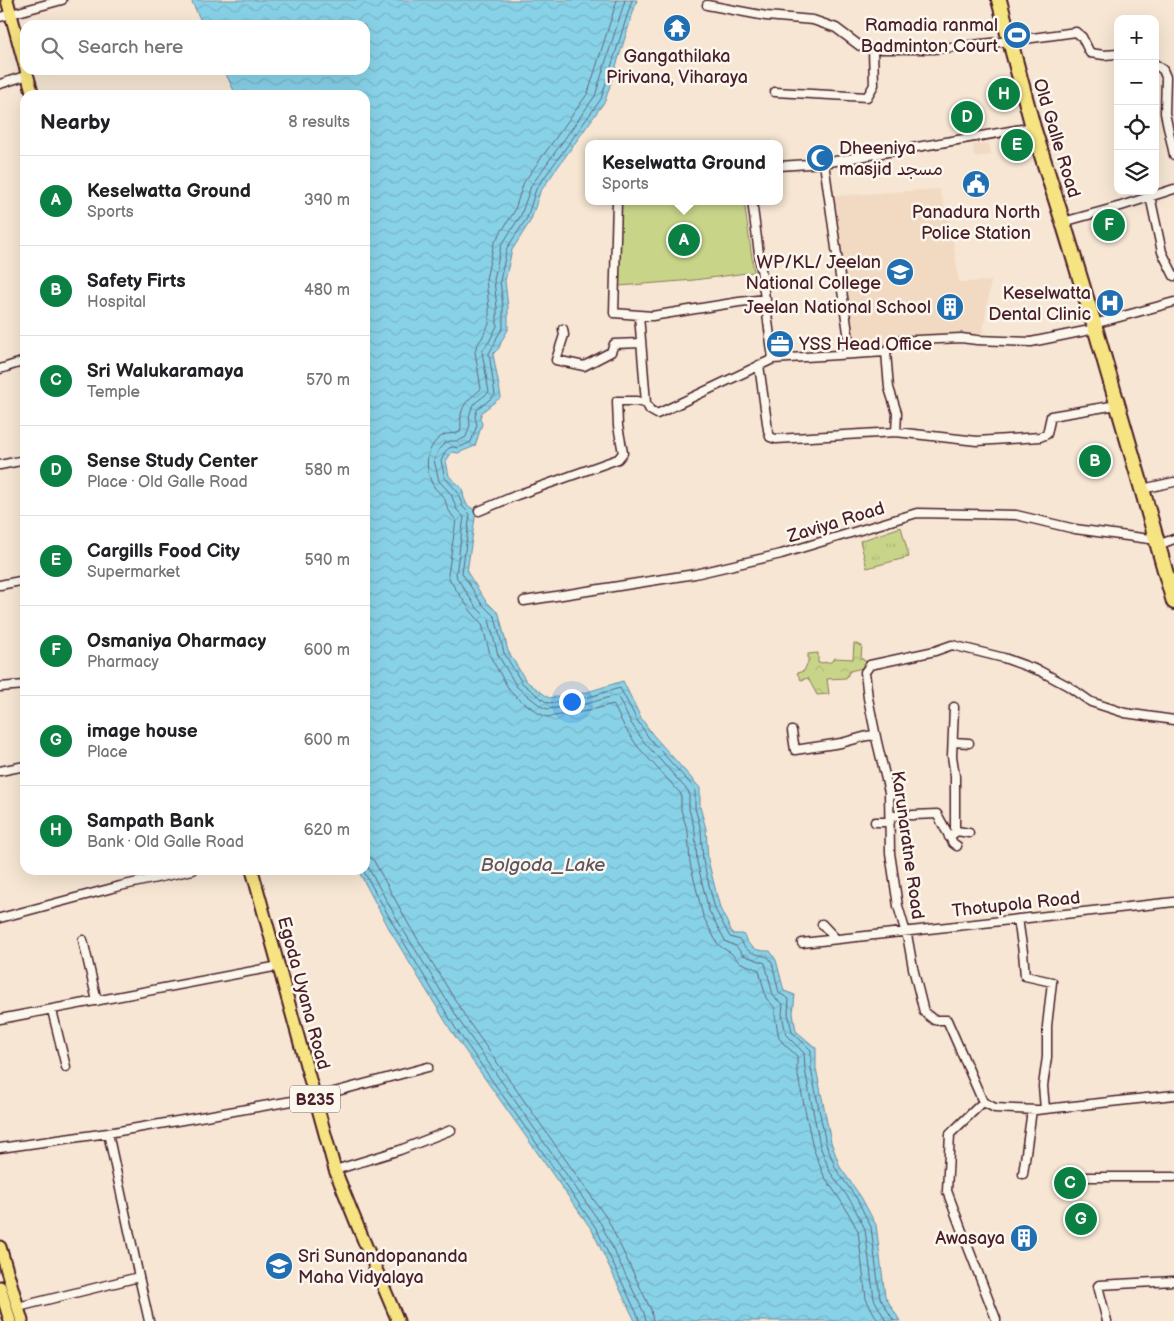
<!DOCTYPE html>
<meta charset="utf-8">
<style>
:root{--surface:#fff;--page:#f2f2f2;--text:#202124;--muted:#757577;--line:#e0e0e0;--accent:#0b8043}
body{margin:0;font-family:"Balsamiq Sans","Playpen Sans Arabic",sans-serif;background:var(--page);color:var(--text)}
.controls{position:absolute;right:15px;top:15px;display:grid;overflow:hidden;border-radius:10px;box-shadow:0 5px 20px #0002}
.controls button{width:45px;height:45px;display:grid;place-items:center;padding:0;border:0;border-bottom:1px solid var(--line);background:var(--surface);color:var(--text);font:25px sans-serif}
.you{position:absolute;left:571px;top:701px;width:18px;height:18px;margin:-12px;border:4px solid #fff;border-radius:50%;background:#1a73e8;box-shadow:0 0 0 8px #1a73e833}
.badge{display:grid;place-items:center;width:32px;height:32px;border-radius:50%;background:var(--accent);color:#fff;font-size:16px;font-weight:700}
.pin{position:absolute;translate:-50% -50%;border:2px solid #fff;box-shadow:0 1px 5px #0006}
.popup{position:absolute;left:585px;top:140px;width:198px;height:65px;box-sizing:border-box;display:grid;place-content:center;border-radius:10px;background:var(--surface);filter:drop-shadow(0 1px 4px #0005);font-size:16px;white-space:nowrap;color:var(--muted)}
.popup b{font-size:19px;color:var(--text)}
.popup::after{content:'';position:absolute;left:50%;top:100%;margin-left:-10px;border:10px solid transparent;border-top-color:var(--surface)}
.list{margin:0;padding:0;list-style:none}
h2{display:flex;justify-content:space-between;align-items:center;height:65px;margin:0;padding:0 20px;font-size:21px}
h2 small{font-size:16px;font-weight:400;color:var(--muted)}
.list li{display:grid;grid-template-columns:32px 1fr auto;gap:15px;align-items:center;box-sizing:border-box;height:90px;padding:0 20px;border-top:1px solid var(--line)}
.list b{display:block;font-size:19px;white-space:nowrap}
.list p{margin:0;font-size:16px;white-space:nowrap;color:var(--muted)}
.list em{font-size:16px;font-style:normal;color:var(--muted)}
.icon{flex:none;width:28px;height:28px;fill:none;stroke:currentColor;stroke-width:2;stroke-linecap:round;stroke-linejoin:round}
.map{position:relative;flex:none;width:1174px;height:1321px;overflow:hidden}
.search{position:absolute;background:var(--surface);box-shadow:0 5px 20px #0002;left:20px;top:20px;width:350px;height:55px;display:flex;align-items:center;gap:12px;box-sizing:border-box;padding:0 18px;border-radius:15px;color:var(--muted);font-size:19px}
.panel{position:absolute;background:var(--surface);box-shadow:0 5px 20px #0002;left:20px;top:90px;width:350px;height:785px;border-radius:15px}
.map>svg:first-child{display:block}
</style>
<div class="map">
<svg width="1174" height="1321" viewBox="0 0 1174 1321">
<defs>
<pattern id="grass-tufts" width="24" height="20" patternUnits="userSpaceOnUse" patternTransform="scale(1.25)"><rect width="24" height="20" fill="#c8d589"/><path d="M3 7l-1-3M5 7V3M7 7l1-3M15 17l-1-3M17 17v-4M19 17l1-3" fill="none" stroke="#adb676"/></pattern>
<pattern id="park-crowns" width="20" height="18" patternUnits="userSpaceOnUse" patternTransform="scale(1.25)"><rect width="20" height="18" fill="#c8d589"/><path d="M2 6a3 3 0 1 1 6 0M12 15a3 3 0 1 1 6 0" fill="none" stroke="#adb676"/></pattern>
<pattern id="water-waves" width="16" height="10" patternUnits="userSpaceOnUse" patternTransform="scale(1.25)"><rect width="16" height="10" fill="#88d2e8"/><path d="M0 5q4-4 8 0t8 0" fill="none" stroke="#77b4c7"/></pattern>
</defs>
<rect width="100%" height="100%" fill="#f6e6d3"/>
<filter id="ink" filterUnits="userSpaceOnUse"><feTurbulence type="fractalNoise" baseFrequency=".02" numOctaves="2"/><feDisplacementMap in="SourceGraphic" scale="10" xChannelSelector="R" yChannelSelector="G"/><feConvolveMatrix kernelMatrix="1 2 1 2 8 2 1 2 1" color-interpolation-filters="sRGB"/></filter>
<g filter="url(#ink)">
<path fill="#f2dac2" d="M989,143L991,155L974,157L973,145Z
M939,189L951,226L959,282L991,281L982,337L895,339L882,346L853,347L832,196Z"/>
<path fill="url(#grass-tufts)" stroke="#897a5a" d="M901,527L909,557L867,568L860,541Z"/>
<path fill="url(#park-crowns)" stroke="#897a5a" d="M854,643L862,646L861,658L868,663L862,668L850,671L846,678L827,679L829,694L817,695L808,678L801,680L797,673L804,671L808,662V654L818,653V663L831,662L835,658L853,659Z"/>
<path fill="#c8d589" stroke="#897a5a" d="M620,201H744L754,272L694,280L619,286Z"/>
<path fill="url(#water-waves)" stroke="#6f8a9c" d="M191,0H637L605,101L540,192L531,220L512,250L505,281L508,307V330L502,340L499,348L493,354L501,397L482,412L480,418L482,424L475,446L458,453L452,452L446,461L449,476L462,488L464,498L467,505L476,511L467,572L485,600L499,614L508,651L526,681L549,698L584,693L623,681L641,718L653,735L700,788V807L706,829L708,860L720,908L733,934H743C750,948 754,951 770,951L776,960L784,991L795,995L793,1013L796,1031L816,1048V1068L831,1142L840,1167L861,1197L876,1225L885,1296L900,1321H635L592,1230L452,1032L392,934L358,870H365V95H236L224,70H365V25H203Z"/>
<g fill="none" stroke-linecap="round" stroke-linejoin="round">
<path stroke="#636777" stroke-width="1" d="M617,0L588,93L524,182L514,212L494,243L486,279L489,308V324L482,338L477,345L475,352L481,389C472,397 463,402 461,415C460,421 462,425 460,432C454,435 448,432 442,436C425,447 424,469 433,485C435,490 440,492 443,497C446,500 446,504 447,507C450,512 452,516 456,520L448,575L451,582L470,610L482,624L491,658L510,691L515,696L538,713L547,717L588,711L613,704L625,728L638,747L681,794V810L688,832L690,863L703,916L717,943L721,947L731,953L739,962L759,970L766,998L775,1008V1016L779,1038L784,1044L797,1056V1071L813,1148L824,1176L845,1207L858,1231L866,1299L878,1321
M625,0L595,96L531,186L521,215L501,246L494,280L497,308V326L489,342L484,348L482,352L489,392L475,403L472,407L469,417L470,425L466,437L458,441H450L445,443L439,449L434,460L439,481L451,494L457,510L464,517L456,574L457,578L476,607L489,620L498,655L517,687L542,707L548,709L586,704L617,695L631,723L644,742L689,792V809L695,831L697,862L709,911L726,942L736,946L743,955L765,963L773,995L776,999L783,1004L782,1014L786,1035L804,1053L805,1070L820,1146L830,1172L852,1203L865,1229L874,1299L886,1321
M632,0L601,99L536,189L527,218L507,248L500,281L503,307V328L497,337L494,345L489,353L495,395L477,410L475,417L477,425L471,442L458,448L453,447L449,448L445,452L441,461L445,478L457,491L463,507L470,514L462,573L481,603L495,617L504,653L522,683L546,702L549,703L585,698L620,688L637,720L649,738L695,789V808L701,830L703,861L715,909L730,937L740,940C748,954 753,953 768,957L772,962L779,993L789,999L788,1013L792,1032L811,1050V1069L826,1144L836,1169L857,1199L871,1227L880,1298L894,1321
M365,853L374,861L409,925L468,1021L608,1220L651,1310L653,1321
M365,862L402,928L462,1025L601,1224L644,1313L646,1321
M363,870L397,931L456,1029L596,1228L638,1316L639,1321"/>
<defs>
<path id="street" d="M707,5L766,16L813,20L836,28L860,46L873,49H934L1010,41L1076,32L1082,37L1090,53L1104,55L1118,54
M0,17L62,0
M1155,64L1163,70L1166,77L1165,113L1174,155
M0,84L28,75
M775,92L867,97L874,85L873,49
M824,163L851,354
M779,166L824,163L1033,127
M1150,196L1162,252L1174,276
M617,201L614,313L652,316L739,302L766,299
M752,201L773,359
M1063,222L1121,206L1174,189
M639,315L646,403
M1094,324L1174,302
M563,329L564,335L556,360L584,366L611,352L614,344L641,343
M886,352L889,388L897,413L896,432
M759,365L768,430L770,437L776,439L896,432L977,441L1040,437L1047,434L1051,416L1117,405
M0,369L25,361
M0,465L25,460
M1142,489L1174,482
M479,511L517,495L618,459L623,453L618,426L617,401H636L646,403L650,410L657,414L773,359L886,352L895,341L961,338L977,340L1031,342L1095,329
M1158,545L1174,539
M0,585L25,580
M524,601L695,574L781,554L917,513L1016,515L1075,529L1157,540
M0,687L25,685
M1174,720L1125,713L1091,702L1068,686L1040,671L1004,658L952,645L935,651L870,665L865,672L868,698L877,742L889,792L890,853L898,906L908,940L913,968L924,1012L934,1020H947L983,1102L995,1108L1036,1110L1174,1095
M792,731L795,750L841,743L867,736L875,735
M953,742L969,743
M0,771L25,766
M890,816L937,814L953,843L957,846
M875,822H890
M957,831L969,833
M949,837L957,831L955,829V776L952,756L954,707
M0,918L120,886L193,870
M1018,919L1023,952L1025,976L1052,982L1047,1026V1057L1043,1086L1045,1109
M822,924L836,939
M83,940L97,1001
M802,943L1174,902
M52,1010L66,1067
M0,1019L279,966
M983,1102L950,1134L947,1191L963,1234L996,1319V1321
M108,1133L139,1277L149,1321
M0,1148L108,1133L315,1097L428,1067
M335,1170L400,1150L451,1130
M1023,1174L1032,1110
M1083,1177H1174
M18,1307L139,1277
M1107,1321L1098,1286L1099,1285L1174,1281"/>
<path id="primary" d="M7,0L25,66
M26,70L33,95
M252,870L335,1170L358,1227L398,1321
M0,1247L22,1321
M0,1287L10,1321"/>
<path id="highway" d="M999,0L1033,127L1063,222L1094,324L1142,489L1174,602"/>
</defs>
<use href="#street" stroke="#4a1f2b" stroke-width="11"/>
<use href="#primary" stroke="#4a1f2b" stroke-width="15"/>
<use href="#highway" stroke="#4a1f2b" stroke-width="18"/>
<use href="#street" stroke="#fbf7ec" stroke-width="8"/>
<use href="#primary" stroke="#f6e381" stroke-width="11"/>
<use href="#highway" stroke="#f6e381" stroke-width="14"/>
</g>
</g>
<defs>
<symbol id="temple-disc" viewBox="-11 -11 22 22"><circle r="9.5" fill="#1f6fb2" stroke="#fbf7ec"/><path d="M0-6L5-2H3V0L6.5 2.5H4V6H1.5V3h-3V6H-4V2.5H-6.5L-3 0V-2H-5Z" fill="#fff"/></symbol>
<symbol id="stadium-disc" viewBox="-11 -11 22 22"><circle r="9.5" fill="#1f6fb2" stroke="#fbf7ec"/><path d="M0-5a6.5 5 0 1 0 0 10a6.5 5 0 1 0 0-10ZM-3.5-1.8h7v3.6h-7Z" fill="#fff"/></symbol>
<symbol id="mosque-disc" viewBox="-11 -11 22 22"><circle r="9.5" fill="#1f6fb2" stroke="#fbf7ec"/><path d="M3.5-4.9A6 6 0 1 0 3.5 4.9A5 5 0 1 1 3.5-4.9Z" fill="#fff"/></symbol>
<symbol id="civic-disc" viewBox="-11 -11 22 22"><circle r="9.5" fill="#1f6fb2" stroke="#fbf7ec"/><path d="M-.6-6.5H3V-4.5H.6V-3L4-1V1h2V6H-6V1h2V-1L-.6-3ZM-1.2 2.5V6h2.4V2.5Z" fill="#fff"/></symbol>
<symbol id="school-disc" viewBox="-11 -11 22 22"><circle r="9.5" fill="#1f6fb2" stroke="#fbf7ec"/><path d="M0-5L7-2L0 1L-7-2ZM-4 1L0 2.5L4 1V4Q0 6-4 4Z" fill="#fff"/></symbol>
<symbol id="hospital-disc" viewBox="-11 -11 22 22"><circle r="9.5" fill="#1f6fb2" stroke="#fbf7ec"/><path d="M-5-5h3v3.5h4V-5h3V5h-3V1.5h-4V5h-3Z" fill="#fff"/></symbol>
<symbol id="building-disc" viewBox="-11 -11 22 22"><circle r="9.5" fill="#1f6fb2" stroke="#fbf7ec"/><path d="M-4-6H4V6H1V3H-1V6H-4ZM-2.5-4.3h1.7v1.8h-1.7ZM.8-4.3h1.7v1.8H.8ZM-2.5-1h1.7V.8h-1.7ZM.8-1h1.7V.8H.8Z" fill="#fff"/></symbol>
<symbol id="office-disc" viewBox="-11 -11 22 22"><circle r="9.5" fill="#1f6fb2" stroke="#fbf7ec"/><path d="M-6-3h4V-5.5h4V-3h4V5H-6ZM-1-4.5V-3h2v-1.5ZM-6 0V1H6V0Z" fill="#fff"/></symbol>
</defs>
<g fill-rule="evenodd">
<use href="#temple-disc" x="661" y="12" width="32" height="32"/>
<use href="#stadium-disc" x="1001" y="19" width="32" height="32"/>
<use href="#mosque-disc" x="804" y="142" width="32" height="32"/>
<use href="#civic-disc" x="960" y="168" width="32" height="32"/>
<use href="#school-disc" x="884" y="256" width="32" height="32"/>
<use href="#hospital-disc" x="1094" y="287" width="32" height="32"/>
<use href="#building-disc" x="934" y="291" width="32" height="32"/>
<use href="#office-disc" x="764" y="328" width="32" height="32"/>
<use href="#building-disc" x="1008" y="1222" width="32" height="32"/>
<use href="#school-disc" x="263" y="1250" width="32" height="32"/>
</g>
<g text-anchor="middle" stroke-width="5" stroke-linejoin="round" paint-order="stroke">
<rect fill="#fbf7ec" stroke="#7f6065" stroke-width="1" x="290" y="1085.5" width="50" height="27" rx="4"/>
<g font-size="16" font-weight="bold" fill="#4a1f2b">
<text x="315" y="1105">B235</text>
</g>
<g font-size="18" fill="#4a1f2b" stroke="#fbf7ec" text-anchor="end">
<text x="998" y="31">Ramadia ranmal<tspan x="998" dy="21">Badminton Court</tspan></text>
<text x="677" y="62" text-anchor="middle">Gangathilaka<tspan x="677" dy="21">Pirivana, Viharaya</tspan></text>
<text x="839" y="154" text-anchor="start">Dheeniya<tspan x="839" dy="21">masjid مسجد</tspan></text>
<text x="976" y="218" text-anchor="middle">Panadura North<tspan x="976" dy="21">Police Station</tspan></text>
<text x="881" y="268">WP/KL/ Jeelan<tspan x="881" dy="21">National College</tspan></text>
<text x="1091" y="299">Keselwatta<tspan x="1091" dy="21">Dental Clinic</tspan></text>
<text x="931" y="313">Jeelan National School</text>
<text x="799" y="350" text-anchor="start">YSS Head Office</text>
<text x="1005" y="1244">Awasaya</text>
<text x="298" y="1262" text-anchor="start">Sri Sunandopananda<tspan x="298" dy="21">Maha Vidyalaya</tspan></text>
</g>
<g font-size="18" fill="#4a1f2b" stroke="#fbf7ec">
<text transform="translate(1057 138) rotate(73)" y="6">Old Galle Road</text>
<text transform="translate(836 522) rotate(-17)" y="6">Zaviya Road</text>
<text transform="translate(908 845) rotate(82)" y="6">Karunaratne Road</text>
<text transform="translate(1016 904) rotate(-6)" y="6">Thotupola Road</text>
<text transform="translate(304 993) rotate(75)" y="6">Egoda Uyana Road</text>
</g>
<g font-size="19" font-style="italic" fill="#5d5564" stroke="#fbf7ec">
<text x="543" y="871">Bolgoda_Lake</text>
</g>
</g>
</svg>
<div class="controls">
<button>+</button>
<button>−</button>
<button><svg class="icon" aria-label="locate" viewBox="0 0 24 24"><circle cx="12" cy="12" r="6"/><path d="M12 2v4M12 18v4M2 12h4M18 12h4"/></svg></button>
<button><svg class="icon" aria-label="layers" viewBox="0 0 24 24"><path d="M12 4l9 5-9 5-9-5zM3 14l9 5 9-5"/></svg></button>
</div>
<div class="you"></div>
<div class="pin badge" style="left:684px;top:240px">A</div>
<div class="popup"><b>Keselwatta Ground</b>Sports</div>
<div class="pin badge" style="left:1095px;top:461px">B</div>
<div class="pin badge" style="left:1070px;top:1183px">C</div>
<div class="pin badge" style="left:967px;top:117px">D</div>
<div class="pin badge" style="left:1017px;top:145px">E</div>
<div class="pin badge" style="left:1109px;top:225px">F</div>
<div class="pin badge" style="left:1081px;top:1219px">G</div>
<div class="pin badge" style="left:1004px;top:94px">H</div>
<div class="search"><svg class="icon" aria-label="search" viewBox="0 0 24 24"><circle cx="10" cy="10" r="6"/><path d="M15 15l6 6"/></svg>Search here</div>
<section class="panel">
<h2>Nearby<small>8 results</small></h2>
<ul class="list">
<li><span class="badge">A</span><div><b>Keselwatta Ground</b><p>Sports</p></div><em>390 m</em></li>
<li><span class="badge">B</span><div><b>Safety Firts</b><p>Hospital</p></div><em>480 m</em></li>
<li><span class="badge">C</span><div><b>Sri Walukaramaya</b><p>Temple</p></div><em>570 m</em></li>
<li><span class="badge">D</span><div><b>Sense Study Center</b><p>Place · Old Galle Road</p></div><em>580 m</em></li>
<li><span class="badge">E</span><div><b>Cargills Food City</b><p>Supermarket</p></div><em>590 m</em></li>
<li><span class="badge">F</span><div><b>Osmaniya Oharmacy</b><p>Pharmacy</p></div><em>600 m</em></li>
<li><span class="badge">G</span><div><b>image house</b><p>Place</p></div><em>600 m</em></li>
<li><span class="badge">H</span><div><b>Sampath Bank</b><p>Bank · Old Galle Road</p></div><em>620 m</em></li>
</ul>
</section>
</div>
